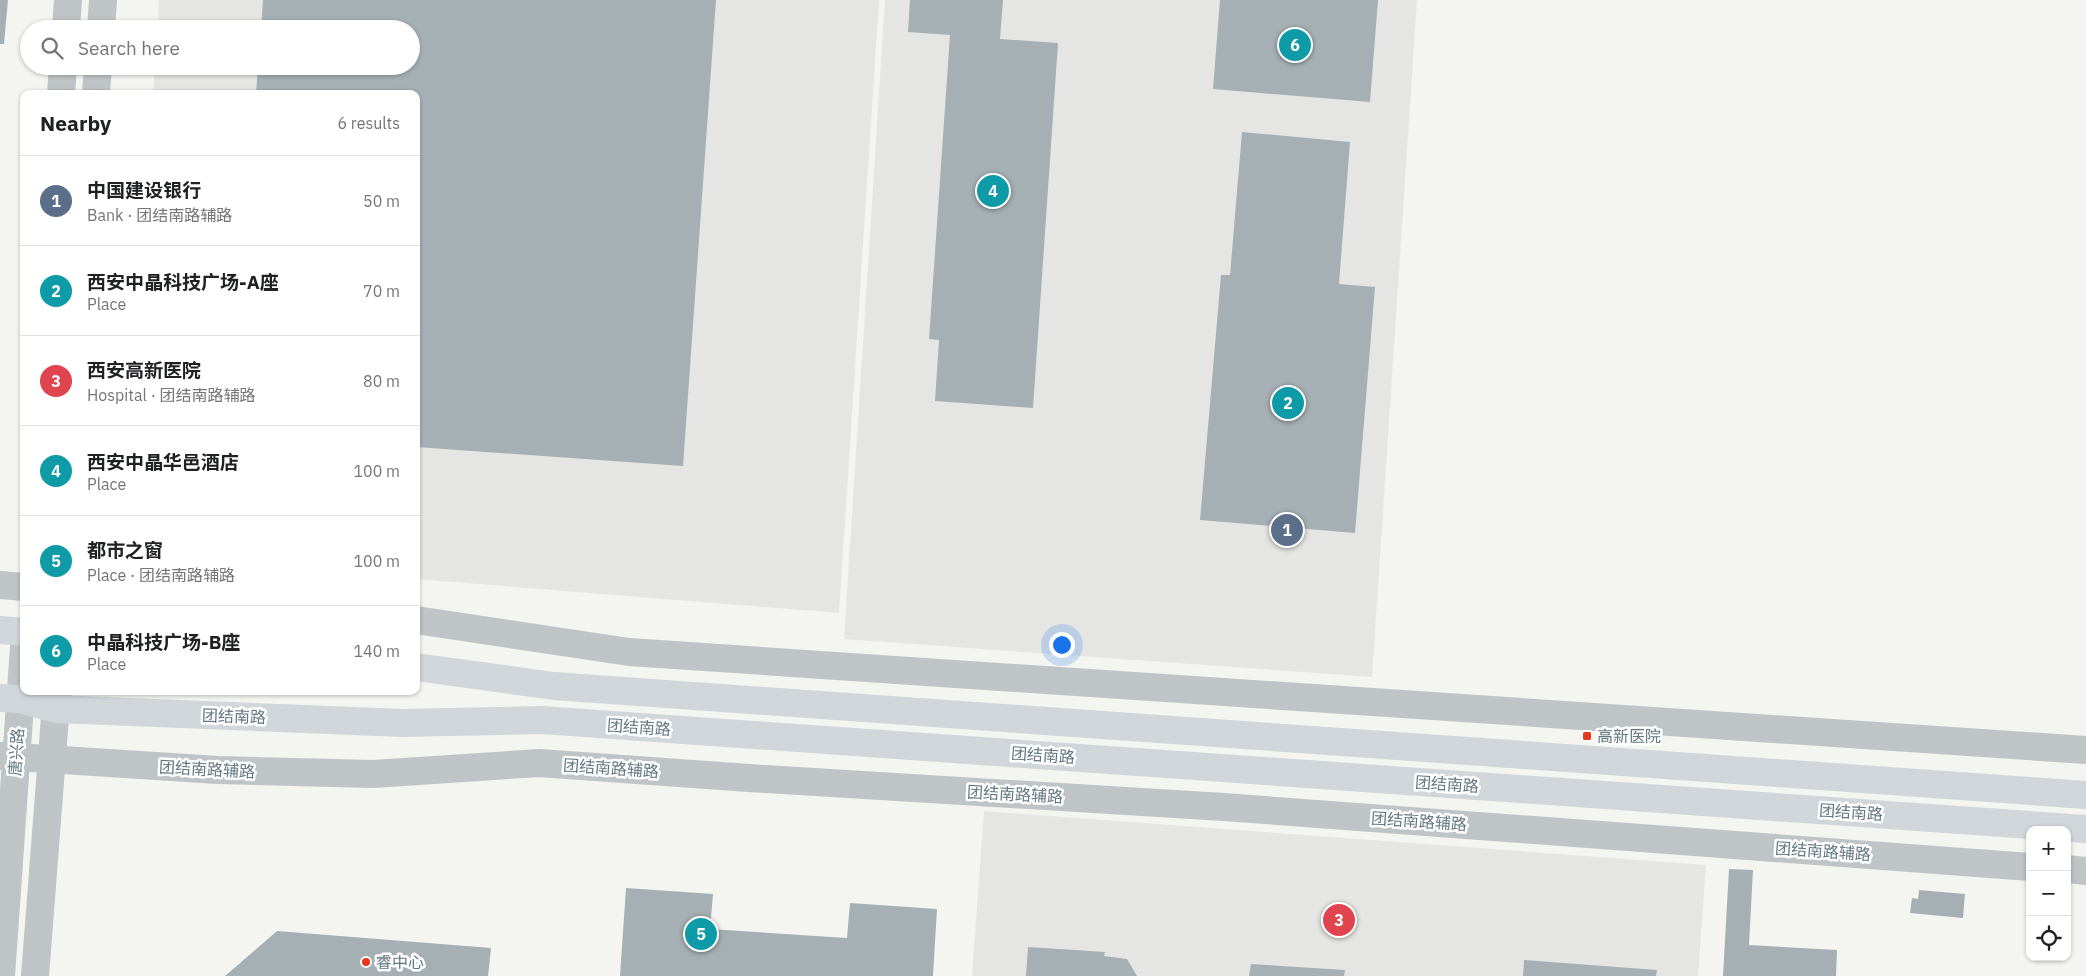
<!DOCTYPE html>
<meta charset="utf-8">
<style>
:root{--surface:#fff;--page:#f6f6f6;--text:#202124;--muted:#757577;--line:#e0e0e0;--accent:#111827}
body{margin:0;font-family:"IBM Plex Sans","Noto Sans SC",sans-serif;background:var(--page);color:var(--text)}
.controls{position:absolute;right:15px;bottom:15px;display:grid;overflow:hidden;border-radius:10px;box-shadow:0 1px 4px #0004}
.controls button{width:45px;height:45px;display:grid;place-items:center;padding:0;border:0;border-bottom:1px solid var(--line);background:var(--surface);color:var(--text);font:25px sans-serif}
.you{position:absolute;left:1061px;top:644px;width:18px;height:18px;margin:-12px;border:4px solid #fff;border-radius:50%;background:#1a73e8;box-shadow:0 0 0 8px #1a73e833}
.badge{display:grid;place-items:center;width:32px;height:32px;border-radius:50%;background:var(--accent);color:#fff;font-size:16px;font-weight:700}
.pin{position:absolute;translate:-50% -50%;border:2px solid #fff;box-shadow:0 1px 5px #0006}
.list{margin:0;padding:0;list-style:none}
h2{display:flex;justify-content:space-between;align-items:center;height:65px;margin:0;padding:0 20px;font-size:21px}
h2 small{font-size:16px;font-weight:400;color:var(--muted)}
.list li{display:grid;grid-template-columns:32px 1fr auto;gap:15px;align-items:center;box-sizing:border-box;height:90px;padding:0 20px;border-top:1px solid var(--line)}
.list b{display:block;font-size:19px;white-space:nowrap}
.list p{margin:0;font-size:16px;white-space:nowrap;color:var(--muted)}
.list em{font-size:16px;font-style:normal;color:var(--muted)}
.icon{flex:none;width:28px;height:28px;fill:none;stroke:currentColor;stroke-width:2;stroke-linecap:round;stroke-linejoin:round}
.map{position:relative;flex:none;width:2086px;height:976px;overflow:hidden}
.search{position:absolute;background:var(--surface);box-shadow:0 1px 4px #0004;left:20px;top:20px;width:400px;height:55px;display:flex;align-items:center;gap:12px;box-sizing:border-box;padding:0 18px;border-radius:28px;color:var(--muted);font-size:19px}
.panel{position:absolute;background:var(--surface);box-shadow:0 1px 4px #0004;left:20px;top:90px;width:400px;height:605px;border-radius:10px}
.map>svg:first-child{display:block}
</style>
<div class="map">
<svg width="2086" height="976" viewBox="0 0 2086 976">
<rect width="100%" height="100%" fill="#f4f4f0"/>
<path fill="#e5e5e4" d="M159,0H879L839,613L416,579V94H153L155,66H411V29H158Z
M885,0H1417L1372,677L844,639Z
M984,811L1706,865L1698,976H972Z"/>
<path fill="#a6b0b4" d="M0,0H8L4,44H0Z
M263,0H716L683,466L416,447V94H256L258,66H411V29H261Z
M910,0H1003L1000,39L1058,43L1033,408L935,401L939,340L929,339L950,35L908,32Z
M1220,0H1378L1370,102L1213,89Z
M1242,132L1350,142L1339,284L1375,287L1355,533L1200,520L1221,275H1230Z
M1729,869L1753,870L1749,945L1837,950L1836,976H1723Z
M626,888L713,894L710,929L847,938L850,903L937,909L933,976H620Z
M1919,890L1965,894L1963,918L1910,913L1912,898L1918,899Z
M277,931L491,948L488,976H225Z
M1028,947L1105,952L1104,956L1127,959L1137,976H1026Z
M1524,960L1657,970L1656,976H1523Z
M1251,964L1345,970L1344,976H1249Z"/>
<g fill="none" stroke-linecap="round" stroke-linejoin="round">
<path stroke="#bfc4c6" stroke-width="28" d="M0,585L24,587
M416,620L629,652L2086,750
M0,756L218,770L373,774L539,763L749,778L1224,807L2030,867
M2067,869L2086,871"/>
<path stroke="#bfc4c6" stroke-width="28" d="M66,29L68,0
M101,29L103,0
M61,94L63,66
M96,94L98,66
M1,976L24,647
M35,976L57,691"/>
<path stroke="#d1d6da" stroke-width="28" d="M0,630L24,632
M416,667L554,686L2086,795
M0,698L20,699L56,709L403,723L542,720L2086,829"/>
</g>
<g fill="#e6371e" stroke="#fff" stroke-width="2">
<rect x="1582" y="731" width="10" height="10" rx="2.5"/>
<circle cx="366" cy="962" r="5"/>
</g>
<g text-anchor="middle" stroke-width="5" stroke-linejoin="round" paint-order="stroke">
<g font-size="16" fill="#637782" stroke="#fff">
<text transform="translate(234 716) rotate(2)" y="6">团结南路</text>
<text transform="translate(639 727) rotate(4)" y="6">团结南路</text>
<text transform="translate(16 752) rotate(-86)" y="6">唐兴路</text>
<text transform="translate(1043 755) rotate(4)" y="6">团结南路</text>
<text transform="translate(611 768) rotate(4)" y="6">团结南路辅路</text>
<text transform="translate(207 769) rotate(3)" y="6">团结南路辅路</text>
<text transform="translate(1447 784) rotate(4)" y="6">团结南路</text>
<text transform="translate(1015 794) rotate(3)" y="6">团结南路辅路</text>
<text transform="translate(1851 812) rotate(4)" y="6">团结南路</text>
<text transform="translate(1419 821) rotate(4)" y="6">团结南路辅路</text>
<text transform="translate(1823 851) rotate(4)" y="6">团结南路辅路</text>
</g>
<g font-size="16" fill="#637782" stroke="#fff" text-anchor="start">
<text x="1597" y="742">高新医院</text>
<text x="376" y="968">睿中心</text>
</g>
</g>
</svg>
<div class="controls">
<button>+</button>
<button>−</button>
<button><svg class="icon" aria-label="locate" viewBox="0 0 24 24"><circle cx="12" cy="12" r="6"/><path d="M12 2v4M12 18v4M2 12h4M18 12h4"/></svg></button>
</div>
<div class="you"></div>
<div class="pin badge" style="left:1287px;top:530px;background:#5c6f8a">1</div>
<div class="pin badge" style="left:1288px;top:403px;background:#0f9aa8">2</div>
<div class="pin badge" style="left:1339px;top:920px;background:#e0444e">3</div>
<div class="pin badge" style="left:993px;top:191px;background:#0f9aa8">4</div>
<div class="pin badge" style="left:701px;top:934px;background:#0f9aa8">5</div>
<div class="pin badge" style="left:1295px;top:45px;background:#0f9aa8">6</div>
<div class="search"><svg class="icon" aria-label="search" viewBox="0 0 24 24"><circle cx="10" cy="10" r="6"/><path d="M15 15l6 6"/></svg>Search here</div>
<section class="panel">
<h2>Nearby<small>6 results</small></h2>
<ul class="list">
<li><span class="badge" style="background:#5c6f8a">1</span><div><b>中国建设银行</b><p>Bank · 团结南路辅路</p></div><em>50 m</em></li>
<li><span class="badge" style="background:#0f9aa8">2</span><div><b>西安中晶科技广场-A座</b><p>Place</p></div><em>70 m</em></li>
<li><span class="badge" style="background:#e0444e">3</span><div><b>西安高新医院</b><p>Hospital · 团结南路辅路</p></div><em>80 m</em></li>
<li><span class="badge" style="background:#0f9aa8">4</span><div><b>西安中晶华邑酒店</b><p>Place</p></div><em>100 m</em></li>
<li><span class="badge" style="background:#0f9aa8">5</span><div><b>都市之窗</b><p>Place · 团结南路辅路</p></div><em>100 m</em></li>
<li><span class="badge" style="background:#0f9aa8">6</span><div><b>中晶科技广场-B座</b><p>Place</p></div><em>140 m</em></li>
</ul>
</section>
</div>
